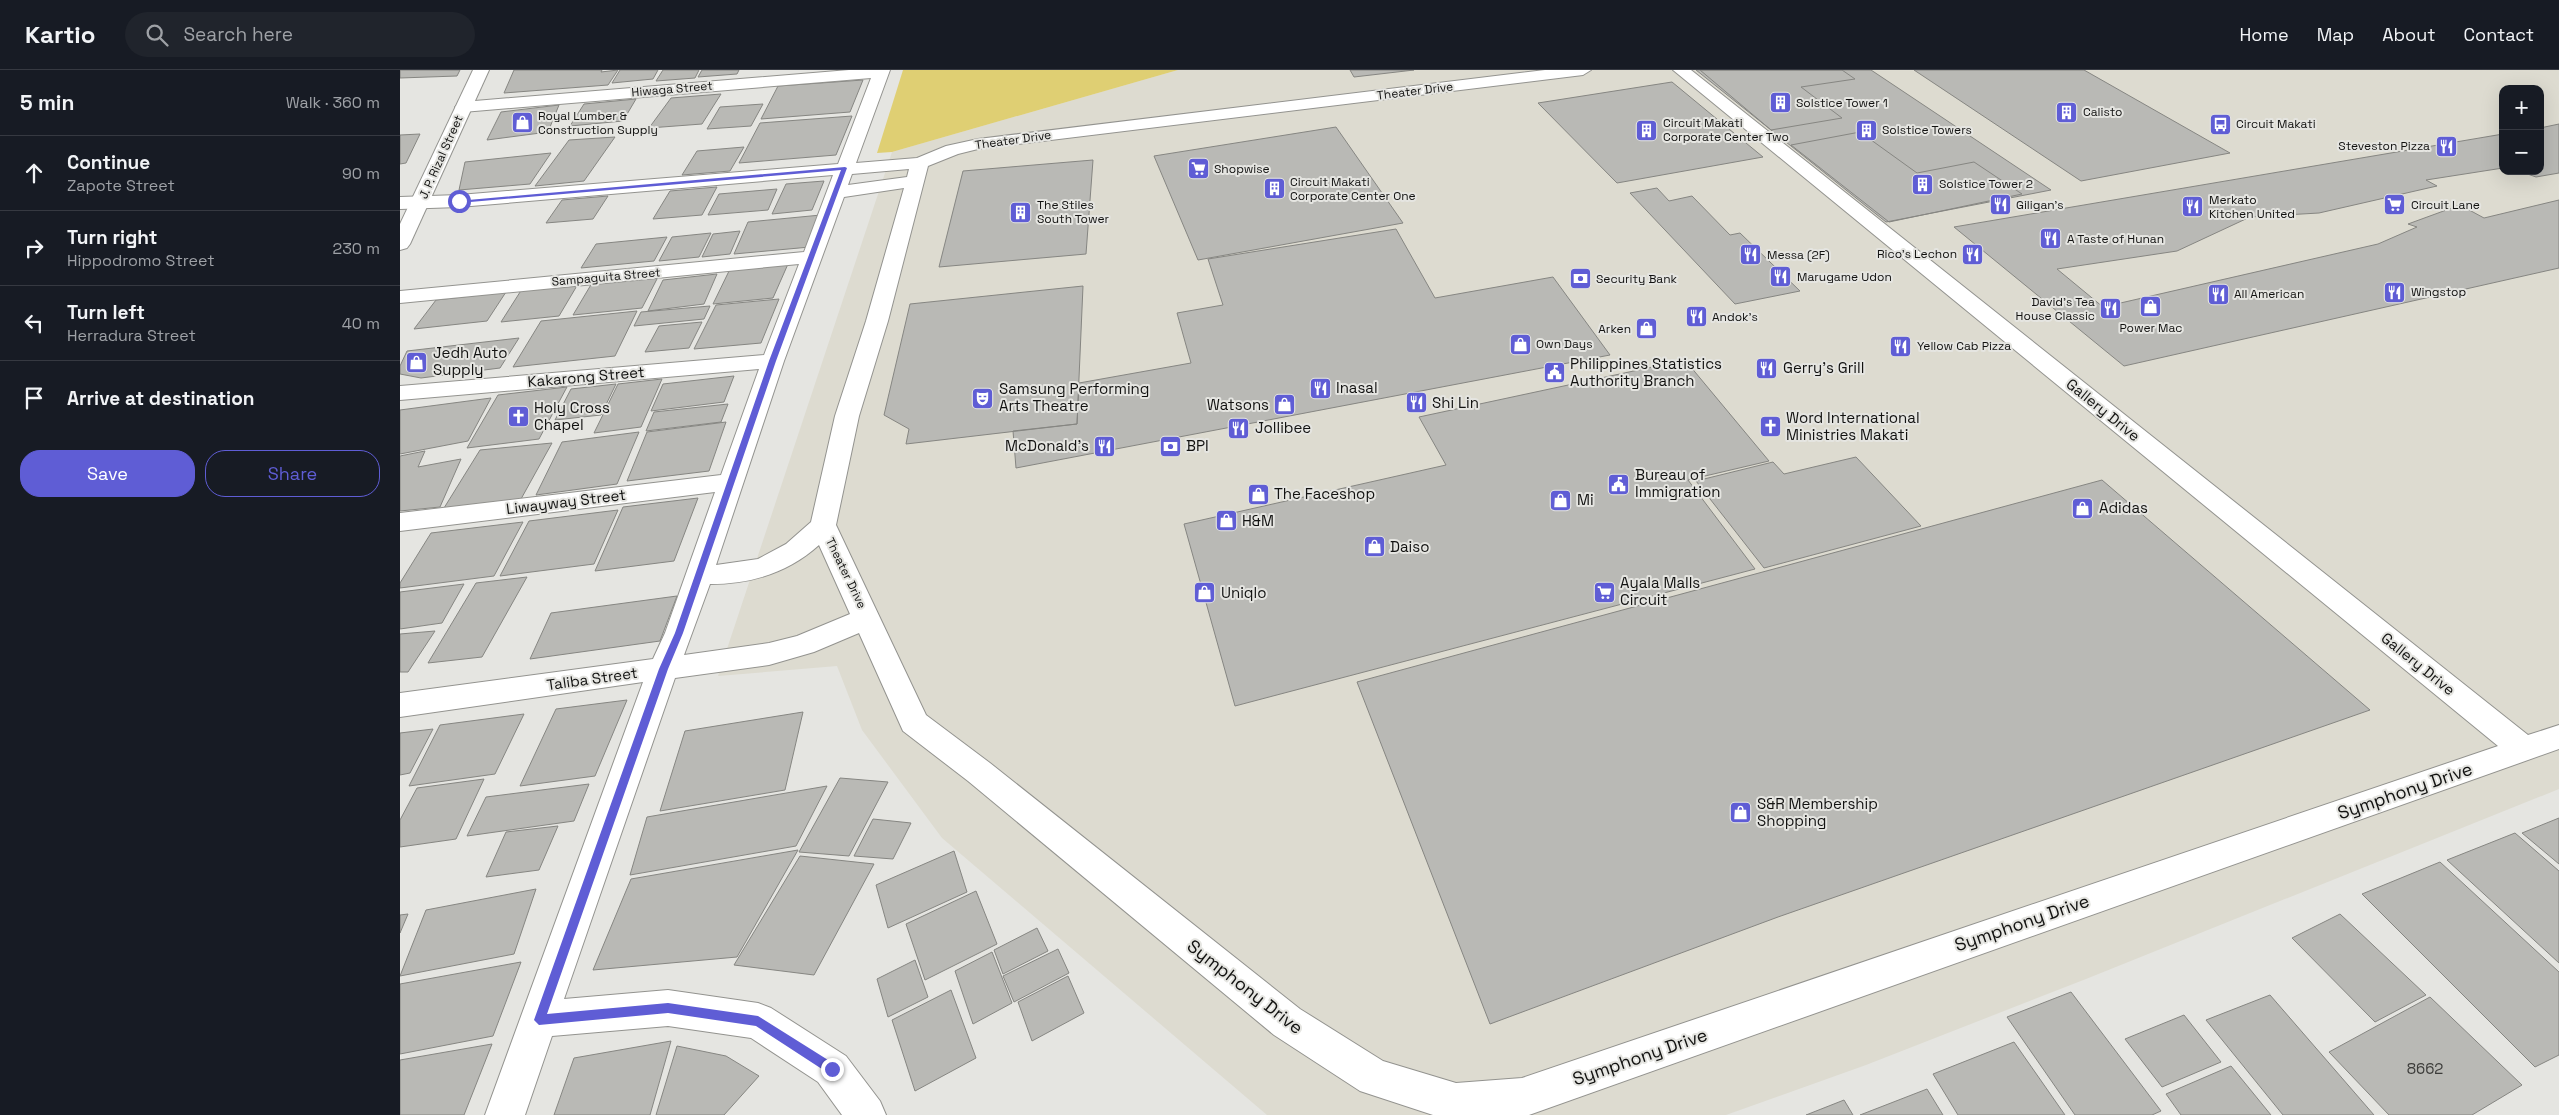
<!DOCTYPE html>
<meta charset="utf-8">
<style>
:root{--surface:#171b24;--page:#20242c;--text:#f1f3f6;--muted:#9ea1a6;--line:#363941;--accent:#5f5dd5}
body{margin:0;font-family:"Space Grotesk",sans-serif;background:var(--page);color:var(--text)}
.controls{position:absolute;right:15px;top:15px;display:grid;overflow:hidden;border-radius:10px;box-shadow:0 5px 20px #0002}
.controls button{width:45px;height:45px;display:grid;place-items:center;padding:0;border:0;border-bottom:1px solid var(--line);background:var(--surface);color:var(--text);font:25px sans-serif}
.stop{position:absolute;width:15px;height:15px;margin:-11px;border:4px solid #5f5dd5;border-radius:50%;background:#fff}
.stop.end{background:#5f5dd5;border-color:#fff;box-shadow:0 1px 5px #0008}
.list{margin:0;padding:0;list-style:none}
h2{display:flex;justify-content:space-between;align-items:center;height:65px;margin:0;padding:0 20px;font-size:21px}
h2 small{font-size:16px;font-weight:400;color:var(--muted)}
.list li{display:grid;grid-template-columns:32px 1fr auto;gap:15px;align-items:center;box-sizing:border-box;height:75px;padding:0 20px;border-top:1px solid var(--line)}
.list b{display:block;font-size:19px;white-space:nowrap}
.list p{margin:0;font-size:16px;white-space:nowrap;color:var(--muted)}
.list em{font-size:16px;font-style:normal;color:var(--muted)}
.actions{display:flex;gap:10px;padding:15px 20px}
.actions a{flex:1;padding:11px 0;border:1px solid var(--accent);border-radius:20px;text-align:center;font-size:18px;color:var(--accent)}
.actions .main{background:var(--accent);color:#fff}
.icon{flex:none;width:28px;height:28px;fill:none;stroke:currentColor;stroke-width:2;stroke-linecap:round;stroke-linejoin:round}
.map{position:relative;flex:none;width:2159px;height:1045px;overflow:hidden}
header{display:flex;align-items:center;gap:30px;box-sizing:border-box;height:70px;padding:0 25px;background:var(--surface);border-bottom:1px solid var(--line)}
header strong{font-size:24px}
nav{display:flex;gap:28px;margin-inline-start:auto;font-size:18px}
.search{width:350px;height:45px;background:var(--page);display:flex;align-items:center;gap:12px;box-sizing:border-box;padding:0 18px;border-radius:28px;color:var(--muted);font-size:19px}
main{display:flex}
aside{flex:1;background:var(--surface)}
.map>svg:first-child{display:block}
</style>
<header>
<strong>Kartio</strong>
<div class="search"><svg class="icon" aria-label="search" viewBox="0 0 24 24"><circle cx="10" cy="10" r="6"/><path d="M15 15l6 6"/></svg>Search here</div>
<nav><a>Home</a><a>Map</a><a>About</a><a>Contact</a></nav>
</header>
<main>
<aside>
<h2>5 min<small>Walk · 360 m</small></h2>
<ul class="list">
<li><svg class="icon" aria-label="ahead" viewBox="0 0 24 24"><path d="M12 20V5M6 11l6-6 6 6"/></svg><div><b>Continue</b><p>Zapote Street</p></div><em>90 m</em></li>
<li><svg class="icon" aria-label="right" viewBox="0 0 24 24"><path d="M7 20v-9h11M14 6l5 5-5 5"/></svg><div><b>Turn right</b><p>Hippodromo Street</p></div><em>230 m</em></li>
<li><svg class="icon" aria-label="left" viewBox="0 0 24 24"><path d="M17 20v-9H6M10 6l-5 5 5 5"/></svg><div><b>Turn left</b><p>Herradura Street</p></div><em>40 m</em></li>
<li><svg class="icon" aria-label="arrive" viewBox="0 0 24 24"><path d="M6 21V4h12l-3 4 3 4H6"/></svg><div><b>Arrive at destination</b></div></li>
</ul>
<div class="actions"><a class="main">Save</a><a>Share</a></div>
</aside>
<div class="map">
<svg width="2159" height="1045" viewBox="0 0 2159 1045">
<rect width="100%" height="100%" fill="#e5e5e1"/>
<path fill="#dddbd0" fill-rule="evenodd" d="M778,0H2159V719L1686,909L1466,995L1326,1045H867L542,768L462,660L437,596L318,606L492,82ZM2103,19H2140V101H2103Z"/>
<path fill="#dfcf73" d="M503,0H778L492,82L477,83Z"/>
<path fill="#b9b9b5" stroke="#868682" d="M0,0H60L57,6L0,8Z
M114,0H202L201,2L218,0L208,15L104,23Z
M220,0H258L253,9L212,13Z
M263,0H299L295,8L256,11Z
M302,0H339L337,4L298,7Z
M950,0H1014L954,7Z
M1296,0H1471L1651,120L1486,152Z
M1300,0H1442L1455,9L1401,17L1442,48L1371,60Z
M1514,0H1684L1830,83L1681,111Z
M463,10L450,42L361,49L378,16Z
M1272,12L1363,87L1217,113L1138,33Z
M321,24L302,54L249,58L271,28Z
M236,29L223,51L170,56L184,34Z
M363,34L351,56L307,59L320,37Z
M159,35L148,62L87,70L101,42Z
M452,46L436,85L339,93L360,53Z
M2159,54V103L2136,107L2119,101H2140V58Z
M936,57L1003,153L798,190L754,86Z
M1460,62L1517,103L1574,92L1622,124L1489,152L1391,75Z
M20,64L6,93L0,94V65Z
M2103,64V98L2026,110L2037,116L1919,143L1850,147L1777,181L1657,199L1703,237L1978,174L2017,157L2008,154L2060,135L2084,148L2159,130V198L1724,296L1554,157Z
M215,67L184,111L135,116L169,70Z
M344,77L330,101L282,105L297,81Z
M151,83L130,114L59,120L65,92Z
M693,90L686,184L539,197L563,101Z
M424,111L412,140L372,144L386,114Z
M317,117L302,145L253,149L270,121Z
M1257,118L1269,131L1292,126L1330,165L1340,163L1400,221L1335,234L1230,123Z
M377,119L368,140L308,145L319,124Z
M208,126L193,149L146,153L162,130Z
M421,145L410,177L334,184L348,152Z
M996,159L1035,228L1153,207L1210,285L616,398L613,361L677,354L679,313L791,293L777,243L823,235L808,189Z
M340,161L330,184L302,187L313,164Z
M311,163L299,187L259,191L272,167Z
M267,167L254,191L181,198L196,174Z
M388,194L373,228L313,234L330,199Z
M317,204L304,234L248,241L263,210Z
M258,207L242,238L173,245L192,213Z
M178,214L159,246L101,252L122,219Z
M683,216L677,354L506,374L509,359L484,345L510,234Z
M106,222L87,251L14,259L36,230Z
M379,229L361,273L294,279L316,235Z
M310,236L304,249L234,256L241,242Z
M237,241L215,286L113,297L141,251Z
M302,252L289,278L245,282L259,256Z
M119,268L100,298L21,308L0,304V296L7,281Z
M1285,290L1369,391L1288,410L1355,499L835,636L784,454L1046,395L1019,347Z
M334,306L324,332L251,341L263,314Z
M262,309L241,357L194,363L218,314Z
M216,314L201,345L155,350L171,319Z
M167,317L139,369L67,378L98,325Z
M91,328L68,371L0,384V340Z
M328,334L321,352L246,361L254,342Z
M326,352L309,401L227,411L247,362Z
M239,362L217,414L136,425L162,372Z
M152,373L121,429L44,438L80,380Z
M25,381L18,397L61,389L40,437L0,441V386Z
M1456,387L1521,456L1364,498L1296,411L1373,392L1384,404Z
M1702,410L1970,640L1378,847L1090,954L957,612Z
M298,428L274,491L195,501L223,437Z
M218,440L194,494L100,506L129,451Z
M123,452L94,506L0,518V513L31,463Z
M127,507L82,587L28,593L76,513Z
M64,514L42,553L0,559V522Z
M277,526L260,571L130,589L151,543Z
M35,561L8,602H0V564Z
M227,630L195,706L120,716L156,639Z
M403,642L385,720L260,741L285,661Z
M124,644L95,704L9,716L40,655Z
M33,659L10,703L0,705V663Z
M440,708L488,712L449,786L399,782Z
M84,709L56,769L0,777V750L17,718Z
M189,714L174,751L67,766L86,727Z
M427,716L396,776L230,805L247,747Z
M2159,748V794L2122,763Z
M473,749L511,753L493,789L454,786Z
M158,756L139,800L86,807L106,762Z
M2115,763L2159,801V893L2047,790Z
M398,780L337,887L193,900L231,809Z
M554,781L567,822L488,858L476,815Z
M400,786L474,794L414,905L334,895Z
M2040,792L2159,902V985L2135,997L1962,824Z
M136,819L114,884L0,906L26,840Z
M576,821L597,874L525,910L506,854Z
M8,844L0,863V845Z
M1940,844L2026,925L1975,952L1892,868Z
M637,858L648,881L603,904L594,880Z
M658,879L669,903L614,932L603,906Z
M592,882L612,933L573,954L555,901Z
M515,890L528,927L488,947L477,909Z
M121,892L93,966L0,984V914Z
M668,906L684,943L632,971L618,932Z
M551,920L576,988L515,1021L492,950Z
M1671,922L1761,1041L1752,1045H1675L1607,947Z
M1870,925L1974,1045H1883L1806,950Z
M2030,927L2122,1015L2072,1045H1989L1929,982Z
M1784,945L1821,992L1762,1017L1725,969Z
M271,971L250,1045H154L174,988Z
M1614,972L1665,1045H1558L1533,1004Z
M92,974L64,1045H0V990Z
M277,976L326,986L359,1006L324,1045H256Z
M1831,996L1871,1045H1781L1766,1024Z
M1527,1019L1543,1045H1460Z
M1444,1030L1453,1045H1406Z"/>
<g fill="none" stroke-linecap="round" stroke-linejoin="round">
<defs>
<path id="minor" d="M449,0H490L456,93L517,88L546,76L578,69L1145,0H1191L1183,5L578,79L558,84L528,96L488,251L459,346L436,455L526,645L590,693L900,939L983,991L1056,1013L1122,1008L2098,676L1273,0H1291L2128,665L2159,655V679L1129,1045H1033L960,1021L874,965L568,711L503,661L459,563L414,582L369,595L275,608L164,929L268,920L358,933L371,938L446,986L480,1031L486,1045H442L418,1012L351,968L268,956L152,966L125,1045H85L243,612L0,647V623L253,589L265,563L315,422L0,461V443L321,405L359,299L0,330V316L364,285L399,194L0,233V221L404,182L433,105L59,137L0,139V127L59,125L438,94L471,8L63,42L55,37L63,32ZM509,99L507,107L448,115L452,104ZM504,118L466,251L435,346L411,452L386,474L358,489L316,495L384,291L444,127ZM419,475L450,544L397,566L369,573L284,585L310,514C351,514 388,503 419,475Z"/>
<path id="major" d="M73,0H89L10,174L7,178L0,180V154Z"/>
</defs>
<use href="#minor" stroke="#93938f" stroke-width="2"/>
<use href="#major" stroke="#93938f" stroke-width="2"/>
<use href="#minor" fill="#fff" fill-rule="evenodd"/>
<use href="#major" fill="#fff" fill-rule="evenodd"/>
</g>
<path fill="#5f5dd5" d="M445,97L447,98L376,291L283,563L268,599L147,944L268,933L358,946L436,995L438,999L436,1003H428L356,956L268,943L139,955L134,950L259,599L275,563L369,291L441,100L59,133L57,131Z"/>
<defs>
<symbol id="building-square" viewBox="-11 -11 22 22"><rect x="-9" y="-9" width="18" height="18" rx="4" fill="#5f5dd5" stroke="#e5e5e1"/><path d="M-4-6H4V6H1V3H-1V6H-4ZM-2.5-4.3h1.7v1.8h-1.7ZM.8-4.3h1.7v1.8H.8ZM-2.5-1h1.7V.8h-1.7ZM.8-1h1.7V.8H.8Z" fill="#fff"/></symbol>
<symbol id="shop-square" viewBox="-11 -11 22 22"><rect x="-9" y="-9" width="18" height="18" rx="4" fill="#5f5dd5" stroke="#e5e5e1"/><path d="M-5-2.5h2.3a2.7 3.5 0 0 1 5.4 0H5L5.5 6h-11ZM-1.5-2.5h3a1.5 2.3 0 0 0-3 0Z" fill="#fff"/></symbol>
<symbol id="bus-square" viewBox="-11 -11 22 22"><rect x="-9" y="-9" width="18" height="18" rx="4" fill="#5f5dd5" stroke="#e5e5e1"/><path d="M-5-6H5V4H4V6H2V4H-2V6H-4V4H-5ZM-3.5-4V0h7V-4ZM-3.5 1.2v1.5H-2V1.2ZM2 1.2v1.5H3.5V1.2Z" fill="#fff"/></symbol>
<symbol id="restaurant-square" viewBox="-11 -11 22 22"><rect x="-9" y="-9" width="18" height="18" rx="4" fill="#5f5dd5" stroke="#e5e5e1"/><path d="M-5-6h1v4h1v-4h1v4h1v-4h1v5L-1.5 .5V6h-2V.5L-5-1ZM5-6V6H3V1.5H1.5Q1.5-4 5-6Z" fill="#fff"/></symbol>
<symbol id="supermarket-square" viewBox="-11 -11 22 22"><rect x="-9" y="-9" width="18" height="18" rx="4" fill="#5f5dd5" stroke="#e5e5e1"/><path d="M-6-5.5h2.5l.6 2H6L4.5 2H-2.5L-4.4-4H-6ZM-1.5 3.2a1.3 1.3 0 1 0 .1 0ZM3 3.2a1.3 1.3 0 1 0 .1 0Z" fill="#fff"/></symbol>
<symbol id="bank-square" viewBox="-11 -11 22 22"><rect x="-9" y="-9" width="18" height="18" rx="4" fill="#5f5dd5" stroke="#e5e5e1"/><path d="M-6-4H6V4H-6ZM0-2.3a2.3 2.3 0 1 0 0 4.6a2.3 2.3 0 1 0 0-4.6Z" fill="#fff"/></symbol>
<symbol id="civic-square" viewBox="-11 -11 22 22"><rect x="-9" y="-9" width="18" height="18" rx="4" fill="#5f5dd5" stroke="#e5e5e1"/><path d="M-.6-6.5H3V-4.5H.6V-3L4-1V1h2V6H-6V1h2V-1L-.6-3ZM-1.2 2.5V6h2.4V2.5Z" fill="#fff"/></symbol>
<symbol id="theatre-square" viewBox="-11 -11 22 22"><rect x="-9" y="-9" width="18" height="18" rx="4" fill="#5f5dd5" stroke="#e5e5e1"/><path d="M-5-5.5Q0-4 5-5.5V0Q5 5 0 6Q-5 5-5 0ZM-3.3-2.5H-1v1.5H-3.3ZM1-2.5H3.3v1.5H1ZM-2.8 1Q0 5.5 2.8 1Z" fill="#fff"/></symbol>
<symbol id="church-square" viewBox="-11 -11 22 22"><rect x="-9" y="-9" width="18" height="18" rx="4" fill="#5f5dd5" stroke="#e5e5e1"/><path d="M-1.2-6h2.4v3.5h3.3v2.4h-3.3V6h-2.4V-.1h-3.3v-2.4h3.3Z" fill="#fff"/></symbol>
</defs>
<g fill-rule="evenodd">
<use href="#building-square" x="1368" y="20" width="25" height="25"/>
<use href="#building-square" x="1654" y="30" width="25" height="25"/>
<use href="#shop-square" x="110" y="40" width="25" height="25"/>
<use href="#bus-square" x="1808" y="42" width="25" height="25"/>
<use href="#building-square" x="1234" y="48" width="25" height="25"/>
<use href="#building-square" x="1454" y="48" width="25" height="25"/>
<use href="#restaurant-square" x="2034" y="64" width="25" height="25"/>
<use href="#supermarket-square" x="786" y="86" width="25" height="25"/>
<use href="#building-square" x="1510" y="102" width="25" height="25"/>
<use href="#building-square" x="862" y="106" width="25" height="25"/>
<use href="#restaurant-square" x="1588" y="122" width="25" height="25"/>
<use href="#supermarket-square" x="1982" y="122" width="25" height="25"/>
<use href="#restaurant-square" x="1780" y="124" width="25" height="25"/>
<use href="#building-square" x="608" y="130" width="25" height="25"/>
<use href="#restaurant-square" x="1638" y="156" width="25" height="25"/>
<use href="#restaurant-square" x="1560" y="172" width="25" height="25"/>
<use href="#restaurant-square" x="1338" y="172" width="25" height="25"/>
<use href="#restaurant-square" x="1368" y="194" width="25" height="25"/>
<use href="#bank-square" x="1168" y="196" width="25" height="25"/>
<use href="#restaurant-square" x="1982" y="210" width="25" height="25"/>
<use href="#restaurant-square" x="1806" y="212" width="25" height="25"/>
<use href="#shop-square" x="1738" y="224" width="25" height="25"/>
<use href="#restaurant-square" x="1698" y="226" width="25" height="25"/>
<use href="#restaurant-square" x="1284" y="234" width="25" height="25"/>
<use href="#shop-square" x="1234" y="246" width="25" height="25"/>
<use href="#shop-square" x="1108" y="262" width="25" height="25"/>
<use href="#restaurant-square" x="1488" y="264" width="25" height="25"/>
<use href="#shop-square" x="4" y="280" width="25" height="25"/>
<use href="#restaurant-square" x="1354" y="286" width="25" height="25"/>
<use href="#civic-square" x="1142" y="290" width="25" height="25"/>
<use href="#restaurant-square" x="908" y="306" width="25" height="25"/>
<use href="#theatre-square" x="570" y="316" width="25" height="25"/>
<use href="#restaurant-square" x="1004" y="320" width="25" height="25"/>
<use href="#shop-square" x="872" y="322" width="25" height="25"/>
<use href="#church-square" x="106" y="334" width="25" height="25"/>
<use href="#church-square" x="1358" y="344" width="25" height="25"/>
<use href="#restaurant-square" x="826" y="346" width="25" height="25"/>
<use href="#restaurant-square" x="692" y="364" width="25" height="25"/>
<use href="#bank-square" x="758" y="364" width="25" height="25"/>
<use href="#civic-square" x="1206" y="402" width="25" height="25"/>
<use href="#shop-square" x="846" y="412" width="25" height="25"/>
<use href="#shop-square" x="1148" y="418" width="25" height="25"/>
<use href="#shop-square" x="1670" y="426" width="25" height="25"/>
<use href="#shop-square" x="814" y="438" width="25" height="25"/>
<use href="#shop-square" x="962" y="464" width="25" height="25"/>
<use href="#supermarket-square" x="1192" y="510" width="25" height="25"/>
<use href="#shop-square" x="792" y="510" width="25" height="25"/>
<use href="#shop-square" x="1328" y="730" width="25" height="25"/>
</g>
<g text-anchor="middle" stroke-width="4" stroke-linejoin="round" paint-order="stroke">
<g font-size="12" fill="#121211" stroke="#e5e5e1">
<text transform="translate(272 19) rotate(-5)" y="4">Hiwaga Street</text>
<text transform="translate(1015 21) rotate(-7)" y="4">Theater Drive</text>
<text transform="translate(613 70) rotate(-8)" y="4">Theater Drive</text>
<text transform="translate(41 87) rotate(-66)" y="4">J. P. Rizal Street</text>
<text transform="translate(206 207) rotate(-5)" y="4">Sampaguita Street</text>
<text transform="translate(446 503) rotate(64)" y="4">Theater Drive</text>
</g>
<g font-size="12" fill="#121211" stroke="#e5e5e1" text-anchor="start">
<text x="1396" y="37">Solstice Tower 1</text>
<text x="1683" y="46">Calisto</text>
<text x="138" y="50">Royal Lumber &amp;<tspan x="138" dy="14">Construction Supply</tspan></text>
<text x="1263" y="57">Circuit Makati<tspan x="1263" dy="14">Corporate Center Two</tspan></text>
<text x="1836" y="58">Circuit Makati</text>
<text x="1482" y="64">Solstice Towers</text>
<text x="2030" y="80" text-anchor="end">Steveston Pizza</text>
<text x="814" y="103">Shopwise</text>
<text x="890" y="116">Circuit Makati<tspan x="890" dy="14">Corporate Center One</tspan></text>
<text x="1539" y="118">Solstice Tower 2</text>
<text x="1809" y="134">Merkato<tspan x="1809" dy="14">Kitchen United</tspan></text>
<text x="637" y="139">The Stiles<tspan x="637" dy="14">South Tower</tspan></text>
<text x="1616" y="139">Giligan's</text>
<text x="2011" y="139">Circuit Lane</text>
<text x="1667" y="173">A Taste of Hunan</text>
<text x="1557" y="188" text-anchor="end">Rico's Lechon</text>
<text x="1367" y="189">Messa (2F)</text>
<text x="1397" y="211">Marugame Udon</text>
<text x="1196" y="213">Security Bank</text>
<text x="2011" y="226">Wingstop</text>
<text x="1834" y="228">All American</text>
<text x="1695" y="236" text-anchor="end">David's Tea<tspan x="1695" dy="14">House Classic</tspan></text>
<text x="1312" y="251">Andok's</text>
<text x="1751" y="262" text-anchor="middle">Power Mac</text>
<text x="1231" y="263" text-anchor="end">Arken</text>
<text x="1136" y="278">Own Days</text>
<text x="1517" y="280">Yellow Cab Pizza</text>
</g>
<g font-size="15" fill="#121211" stroke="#e5e5e1" text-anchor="start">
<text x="33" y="288">Jedh Auto<tspan x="33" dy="17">Supply</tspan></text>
<text x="1170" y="299">Philippines Statistics<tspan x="1170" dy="17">Authority Branch</tspan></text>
<text x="1383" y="303">Gerry's Grill</text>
<text x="936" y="323">Inasal</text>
<text x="599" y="324">Samsung Performing<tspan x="599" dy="17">Arts Theatre</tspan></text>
<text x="1032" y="338">Shi Lin</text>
<text x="869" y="340" text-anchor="end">Watsons</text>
<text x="134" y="343">Holy Cross<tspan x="134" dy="17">Chapel</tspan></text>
<text x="1386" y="353">Word International<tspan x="1386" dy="17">Ministries Makati</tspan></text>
<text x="855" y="363">Jollibee</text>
<text x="689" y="381" text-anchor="end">McDonald's</text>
<text x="786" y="381">BPI</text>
<text x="1235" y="410">Bureau of<tspan x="1235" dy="17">Immigration</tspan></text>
<text x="874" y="429">The Faceshop</text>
<text x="1177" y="435">Mi</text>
<text x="1699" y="443">Adidas</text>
<text x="842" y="456">H&amp;M</text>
<text x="990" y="482">Daiso</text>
<text x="1220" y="518">Ayala Malls<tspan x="1220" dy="17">Circuit</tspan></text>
<text x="821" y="528">Uniqlo</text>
<text x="1357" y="739">S&amp;R Membership<tspan x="1357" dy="17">Shopping</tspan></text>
</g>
<g font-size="15" fill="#121211" stroke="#e5e5e1">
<text transform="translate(186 307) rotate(-5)" y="5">Kakarong Street</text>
<text transform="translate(1703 340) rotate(39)" y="5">Gallery Drive</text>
<text transform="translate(166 432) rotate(-7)" y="5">Liwayway Street</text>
<text transform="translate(2018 594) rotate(39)" y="5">Gallery Drive</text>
<text transform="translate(192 609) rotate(-8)" y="5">Taliba Street</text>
</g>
<g font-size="15" fill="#3c3c3a">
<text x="2025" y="1004">8662</text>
</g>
<g font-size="18" fill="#121211" stroke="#e5e5e1">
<text transform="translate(2005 721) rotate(-19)" y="6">Symphony Drive</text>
<text transform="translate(1622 853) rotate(-19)" y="6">Symphony Drive</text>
<text transform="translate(845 917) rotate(38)" y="6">Symphony Drive</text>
<text transform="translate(1240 987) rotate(-19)" y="6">Symphony Drive</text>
</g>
</g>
</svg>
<div class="controls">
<button>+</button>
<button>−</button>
</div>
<div class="stop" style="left:59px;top:131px"></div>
<div class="stop end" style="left:432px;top:999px"></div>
</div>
</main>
